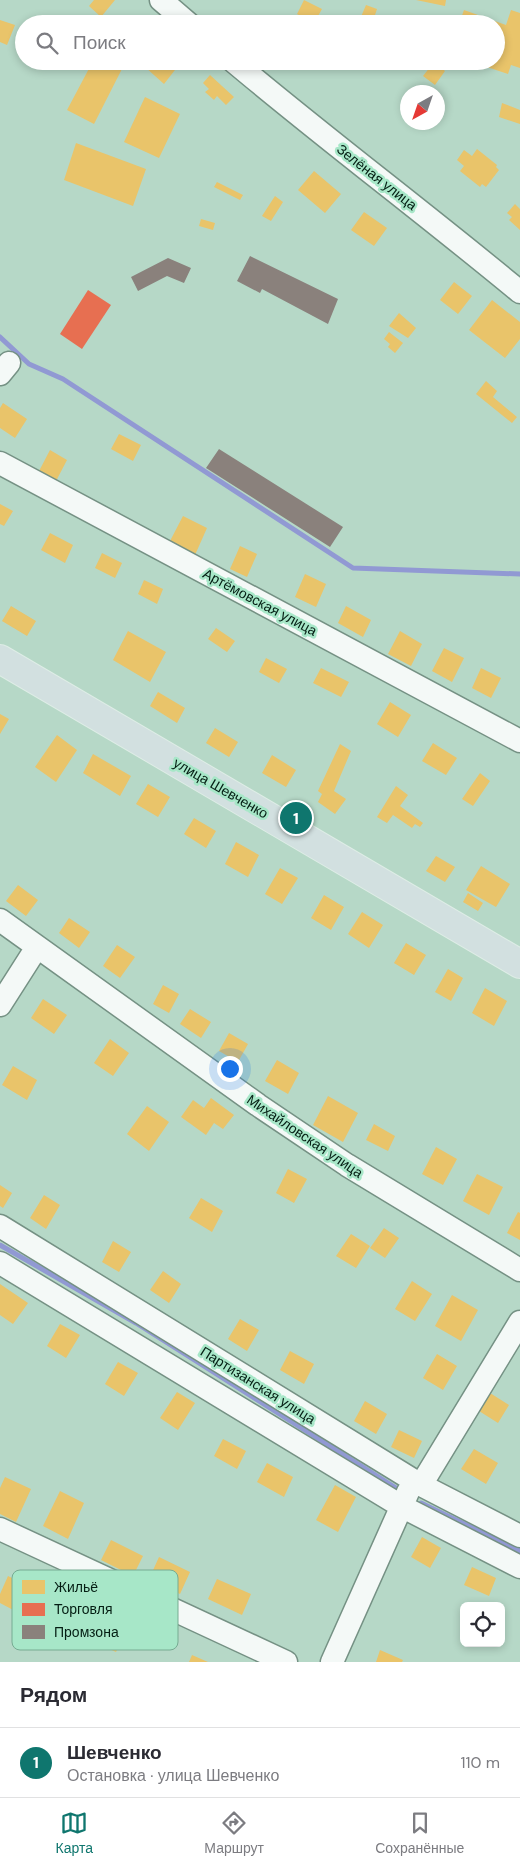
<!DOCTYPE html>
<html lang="ru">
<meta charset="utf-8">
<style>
:root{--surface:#fff;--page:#f2f2f3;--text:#2b2b33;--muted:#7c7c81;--line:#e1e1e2;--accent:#0f766e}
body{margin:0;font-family:"DM Sans",sans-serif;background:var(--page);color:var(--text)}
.controls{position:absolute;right:15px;bottom:15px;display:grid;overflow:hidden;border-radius:8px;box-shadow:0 2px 8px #0003}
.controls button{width:45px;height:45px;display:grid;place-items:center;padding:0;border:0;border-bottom:1px solid var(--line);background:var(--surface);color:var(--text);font:25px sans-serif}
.compass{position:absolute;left:400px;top:85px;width:45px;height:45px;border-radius:50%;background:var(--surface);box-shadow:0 2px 8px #0003;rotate:220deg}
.you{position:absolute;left:229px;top:1068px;width:18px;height:18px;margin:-12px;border:4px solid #fff;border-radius:50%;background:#1a73e8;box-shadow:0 0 0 8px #1a73e833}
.badge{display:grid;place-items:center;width:32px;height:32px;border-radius:50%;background:var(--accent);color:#fff;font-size:16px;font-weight:700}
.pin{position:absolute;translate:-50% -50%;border:2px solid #fff;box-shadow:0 1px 5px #0006}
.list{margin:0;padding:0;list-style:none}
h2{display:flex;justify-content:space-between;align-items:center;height:65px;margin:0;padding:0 20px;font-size:21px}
h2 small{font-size:16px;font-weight:400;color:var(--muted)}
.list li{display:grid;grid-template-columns:32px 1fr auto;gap:15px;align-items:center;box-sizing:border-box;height:70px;padding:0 20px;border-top:1px solid var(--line)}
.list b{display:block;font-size:19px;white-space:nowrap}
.list p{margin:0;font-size:16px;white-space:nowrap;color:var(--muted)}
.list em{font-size:16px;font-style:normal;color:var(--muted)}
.icon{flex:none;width:28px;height:28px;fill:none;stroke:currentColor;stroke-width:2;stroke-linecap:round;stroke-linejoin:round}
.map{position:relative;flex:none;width:520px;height:1662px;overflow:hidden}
.search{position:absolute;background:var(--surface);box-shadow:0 2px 8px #0003;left:15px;right:15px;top:15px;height:55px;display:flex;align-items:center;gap:12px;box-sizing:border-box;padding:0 18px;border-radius:28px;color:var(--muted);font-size:19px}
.sheet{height:135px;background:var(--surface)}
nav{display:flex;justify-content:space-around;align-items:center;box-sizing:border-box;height:70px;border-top:1px solid var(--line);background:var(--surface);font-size:14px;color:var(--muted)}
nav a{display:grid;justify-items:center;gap:2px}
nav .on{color:var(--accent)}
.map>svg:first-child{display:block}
</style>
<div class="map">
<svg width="520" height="1662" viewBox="0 0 520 1662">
<rect width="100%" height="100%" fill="#b6d8c7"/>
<path fill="#e9c46a" d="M94,0H115L101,17L89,6Z
M304,0L322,9L314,23L297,14Z
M416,0H446L445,6Z
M366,5L377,9L372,24H358Z
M464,10L506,25L511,10L520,13V68L511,65L508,74L472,62L496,61V24H459Z
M0,20L15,25L7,45L0,42Z
M93,61H126L94,124L67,110Z
M150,61H182L164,84L145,67Z
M304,61H323L318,69Z
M434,62L445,71L435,85L423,76Z
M210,75L234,97L226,105L217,96L214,100L205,92L209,89L203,83Z
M145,97L180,114L159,158L124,142Z
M502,103L520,110V124L499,117Z
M76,143L146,169L133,206L64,180Z
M477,149L497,165L496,167L499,170L486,187L482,184L480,187L460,171L464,166L457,160L464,150L472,156Z
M314,171L341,194L325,213L298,190Z
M217,182L243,195L240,200L214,187Z
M275,196L283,202L271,221L262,216Z
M515,204L520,209V230L509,220L512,217L507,213Z
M364,212L387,228L374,246L351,230Z
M201,219L215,223L213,230L199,226Z
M454,282L472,296L458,314L440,300Z
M492,300L520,322V339L505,358L469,330Z
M399,313L416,328L408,338L389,326Z
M389,332L403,343L395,353L388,347L390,344L384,339Z
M486,381L497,391L493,397L517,417L512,423L476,394Z
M3,403L27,419L15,438L0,428V408Z
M119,434L141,445L133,461L111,449Z
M50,450L67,460L55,483L38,473Z
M0,504L13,511L4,526L0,524Z
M183,516L207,528L195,555L170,541Z
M50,533L73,545L65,563L41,550Z
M240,546L257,554L247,577L230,569Z
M102,553L122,563L115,578L95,568Z
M305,574L326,584L316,607L295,597Z
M144,580L163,589L157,604L138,594Z
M11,606L36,621L27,636L2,621Z
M346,606L371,620L363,637L338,623Z
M216,628L235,641L227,652L208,639Z
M128,631L166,652L150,682L113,660Z
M400,631L422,644L411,666L388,654Z
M444,648L464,658L452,682L432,671Z
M266,658L287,669L279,683L259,672Z
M321,668L349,682L341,697L313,683Z
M481,668L501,678L491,698L472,688Z
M158,692L185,708L177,723L150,706Z
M390,702L411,715L398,737L377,724Z
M0,714L9,719L0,734Z
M215,728L238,742L229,757L206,743Z
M57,735L77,750L56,782L35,767Z
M433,743L457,758L446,775L422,761Z
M340,744L351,751L334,791L346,799L335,814L318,802L322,794L318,791Z
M93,754L131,776L120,796L83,773Z
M272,755L296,770L286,787L262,773Z
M480,773L490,781L473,806L462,799Z
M148,784L170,797L158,817L136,804Z
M396,786L408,795L400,806L423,823L420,827L415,824L412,828L393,815L387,823L377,817Z
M194,818L216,831L206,848L184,834Z
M236,842L259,855L248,877L225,864Z
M436,856L455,867L445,882L426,871Z
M481,866L510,884L496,907L466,890Z
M280,868L298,878L282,904L265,894Z
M18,885L38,900L26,916L6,901Z
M468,893L483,903L478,911L463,902Z
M324,895L344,907L331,930L311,918Z
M362,912L383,925L369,948L348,934Z
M69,918L90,932L79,948L59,933Z
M406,943L426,955L414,975L394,963Z
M117,945L135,957L120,978L103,966Z
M448,969L463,978L451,1001L435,992Z
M163,985L179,994L169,1013L153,1004Z
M485,988L507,1001L494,1026L472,1013Z
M43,999L67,1015L54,1034L31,1018Z
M190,1009L211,1022L201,1038L180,1024Z
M229,1033L248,1044L238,1062L219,1051Z
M110,1039L129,1053L113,1076L94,1063Z
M277,1060L299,1073L288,1094L265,1081Z
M13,1066L37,1080L27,1100L2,1085Z
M328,1096L358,1113L343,1142L313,1125Z
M211,1098L234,1115L223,1129L214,1123L206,1135L181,1117L193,1100L204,1108Z
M147,1106L169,1122L149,1151L127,1134Z
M374,1124L395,1136L388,1151L366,1140Z
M436,1147L457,1159L443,1185L422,1174Z
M288,1169L307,1179L294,1203L276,1193Z
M477,1174L503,1187L489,1215L463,1201Z
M0,1185L12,1193L3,1208L0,1206Z
M44,1195L60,1205L46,1229L30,1218Z
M201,1198L223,1211L212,1232L189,1218Z
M518,1212L520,1213V1240L507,1233Z
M384,1228L399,1238L385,1258L370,1248Z
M351,1234L370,1246L356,1268L336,1256Z
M113,1241L131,1252L119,1272L102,1262Z
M163,1271L181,1284L169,1303L150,1290Z
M412,1281L432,1294L415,1321L395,1309Z
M0,1284L28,1303L13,1324L0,1315Z
M452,1295L478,1310L461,1341L435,1326Z
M240,1319L259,1330L247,1351L228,1339Z
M60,1324L80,1335L66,1358L47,1346Z
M290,1351L314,1364L304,1384L280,1370Z
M437,1354L457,1366L443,1390L423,1378Z
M118,1362L138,1373L124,1396L105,1384Z
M177,1392L195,1403L178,1430L160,1418Z
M490,1393L509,1405L498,1423L479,1411Z
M365,1401L387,1414L376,1434L354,1421Z
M399,1430L422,1441L414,1458L391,1447Z
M223,1439L246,1451L237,1469L214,1456Z
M474,1449L498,1463L486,1484L461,1469Z
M267,1463L293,1477L284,1497L257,1482Z
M5,1477L31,1489L16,1522L0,1514V1488Z
M335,1485L356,1497L338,1532L316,1520Z
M60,1491L84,1503L68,1539L43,1526Z
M422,1537L441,1548L430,1568L411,1557Z
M111,1540L143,1556L133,1576L101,1560Z
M159,1557L190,1572L180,1594L149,1579Z
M472,1567L496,1578L489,1596L464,1585Z
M8,1576L30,1587L19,1613L0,1603V1594Z
M217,1579L251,1594L242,1615L208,1599Z
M105,1619L127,1629L116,1652L94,1642Z
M380,1650L403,1660L402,1662H376Z
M192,1655L208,1662H189Z"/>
<path fill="#e76f51" d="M88,290L111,305L82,349L60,334Z"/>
<path fill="#8a817c" d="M250,256L338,299L328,324L262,289L260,293L237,281Z
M168,258L191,268L184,283L167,276L138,291L131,277Z
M219,449L343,527L330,547L206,468Z"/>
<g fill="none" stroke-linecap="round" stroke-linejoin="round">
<path stroke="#9199d3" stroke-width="5" d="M0,337L29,364L63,379L353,568L520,574
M0,1245L136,1323L396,1488
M421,1503L520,1551"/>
<defs>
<path id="minor" d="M161,0L189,24
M233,61C327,140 426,214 520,292
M0,374L9,363
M0,463L520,741
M0,920L258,1105L347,1165L520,1270
M0,1005L37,947
M0,1226L421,1485L520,1536
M0,1263L401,1506L520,1567
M421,1485L520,1322
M0,1529L286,1662
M332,1662L408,1492"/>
<path id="major" d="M0,659L520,964"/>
</defs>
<use href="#minor" stroke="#759184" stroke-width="25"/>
<use href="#major" stroke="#deede6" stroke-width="30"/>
<use href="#minor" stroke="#f4f9f7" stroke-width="22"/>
<use href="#major" stroke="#d2e0e0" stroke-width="28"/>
</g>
<g text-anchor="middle" stroke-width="5" stroke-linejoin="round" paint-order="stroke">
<g font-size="14" fill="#041e13" stroke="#a7e7c8">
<text transform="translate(377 177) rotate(38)" y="5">Зелёная улица</text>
<text transform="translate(260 602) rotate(28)" y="5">Артёмовская улица</text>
<text transform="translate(221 788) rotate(30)" y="5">улица Шевченко</text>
<text transform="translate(305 1136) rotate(34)" y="5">Михайловская улица</text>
<text transform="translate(258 1385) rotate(32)" y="5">Партизанская улица</text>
</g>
</g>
<rect x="12" y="1570" width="166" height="80" rx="8" fill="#a7e7c8" stroke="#76ab92" stroke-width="1"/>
<rect x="22" y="1580" width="23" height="14" fill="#e9c46a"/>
<rect x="22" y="1603" width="23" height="13" fill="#e76f51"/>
<rect x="22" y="1625" width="23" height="14" fill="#8a817c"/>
<g font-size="14" fill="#041e13">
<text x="54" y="1592">Жильё</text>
<text x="54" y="1614">Торговля</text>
<text x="54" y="1637">Промзона</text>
</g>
</svg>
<div class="controls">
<button><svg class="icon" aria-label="locate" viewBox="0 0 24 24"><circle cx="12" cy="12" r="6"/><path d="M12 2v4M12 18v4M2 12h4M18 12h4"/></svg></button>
</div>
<svg class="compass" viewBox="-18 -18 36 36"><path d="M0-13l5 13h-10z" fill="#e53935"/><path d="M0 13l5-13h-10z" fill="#7c7c81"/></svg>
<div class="you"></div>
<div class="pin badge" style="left:296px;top:818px">1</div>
<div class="search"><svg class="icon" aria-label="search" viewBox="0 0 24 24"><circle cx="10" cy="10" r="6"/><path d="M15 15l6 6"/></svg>Поиск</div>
</div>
<section class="sheet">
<h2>Рядом<small></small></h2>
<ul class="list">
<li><span class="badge">1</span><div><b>Шевченко</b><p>Остановка · улица Шевченко</p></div><em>110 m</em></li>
</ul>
</section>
<nav>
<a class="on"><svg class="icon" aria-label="map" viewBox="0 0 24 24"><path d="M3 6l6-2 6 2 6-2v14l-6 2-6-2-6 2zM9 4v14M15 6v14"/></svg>Карта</a>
<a><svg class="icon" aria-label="directions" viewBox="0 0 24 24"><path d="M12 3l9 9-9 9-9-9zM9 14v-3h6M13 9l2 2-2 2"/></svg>Маршрут</a>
<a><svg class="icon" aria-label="saved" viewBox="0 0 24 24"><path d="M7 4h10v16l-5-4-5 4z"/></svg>Сохранённые</a>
</nav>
